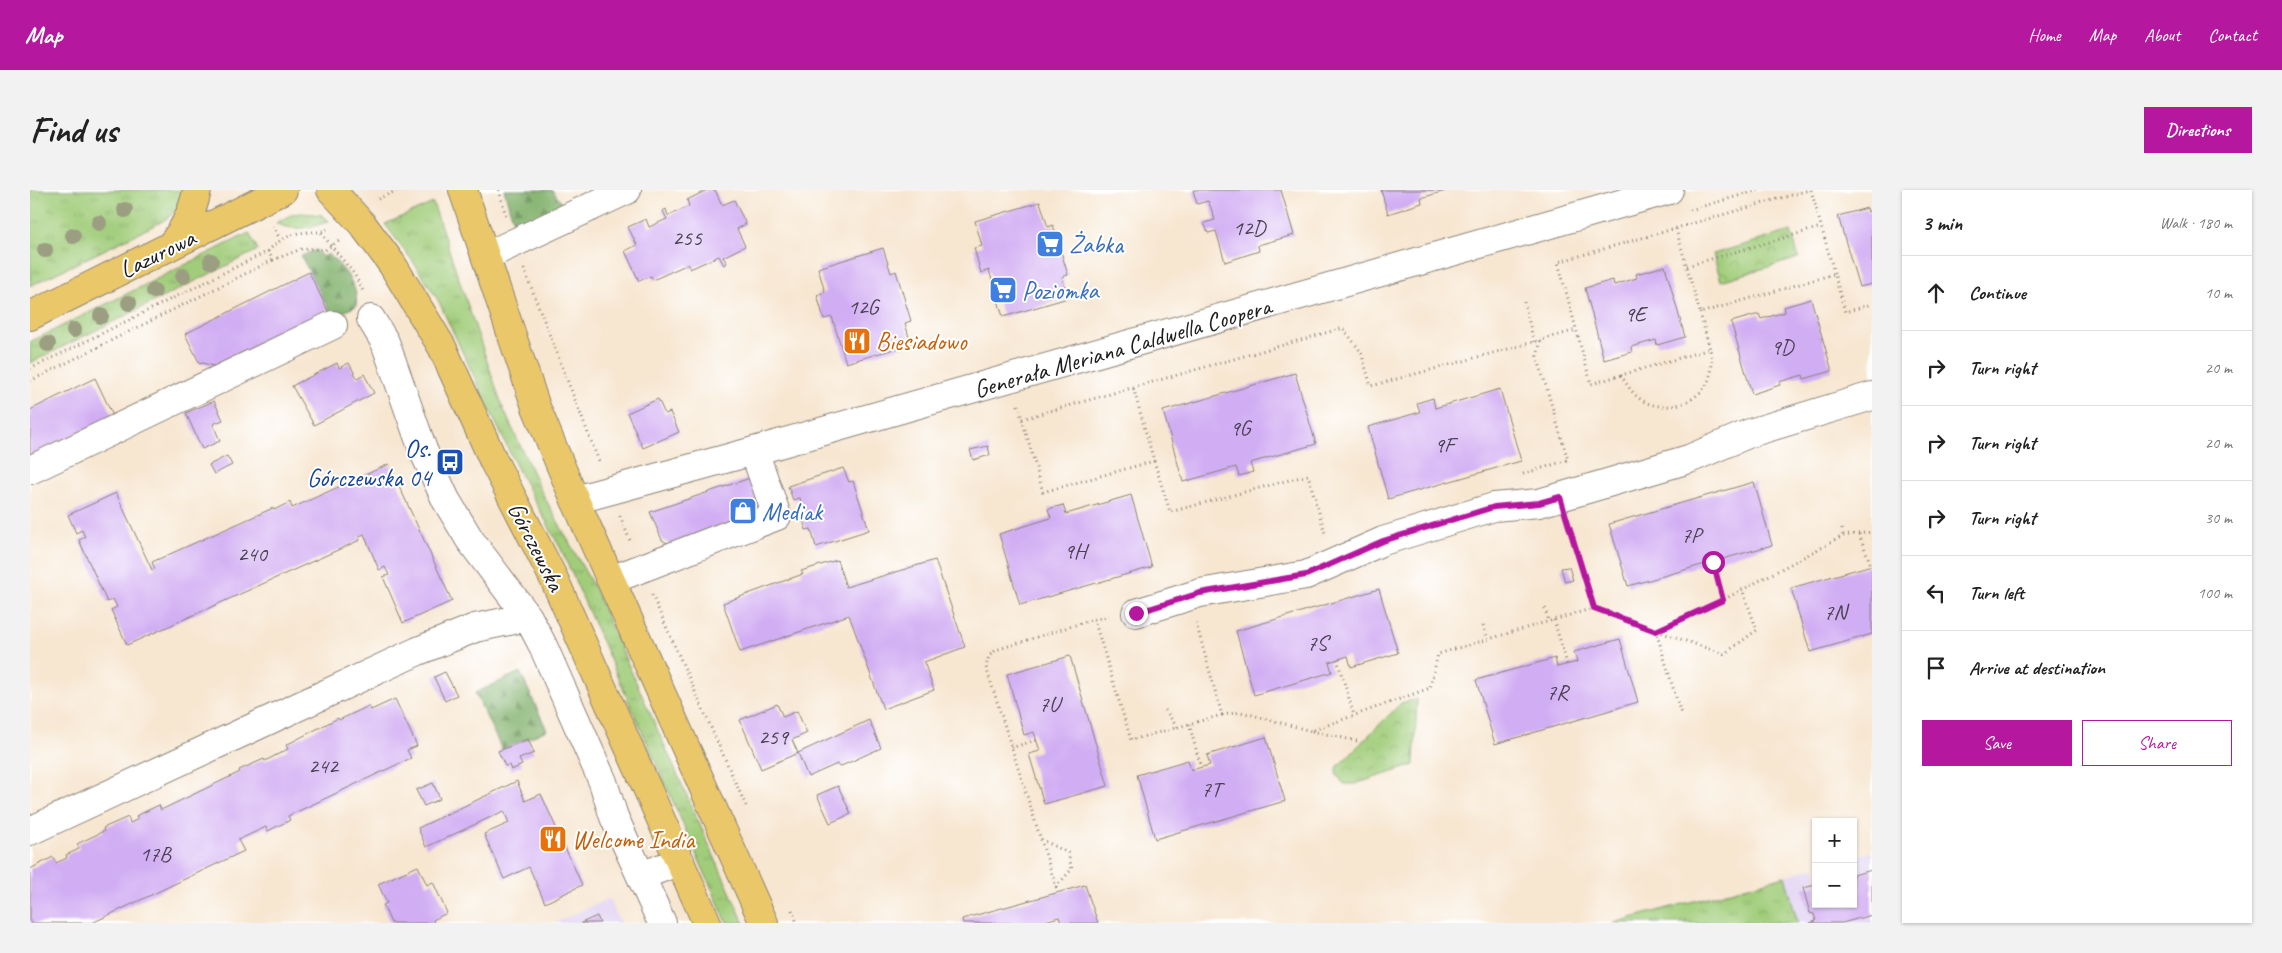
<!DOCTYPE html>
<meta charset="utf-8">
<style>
:root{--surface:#fff;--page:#f2f2f2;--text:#222;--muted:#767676;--line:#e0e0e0;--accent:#b5179e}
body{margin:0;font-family:Caveat,sans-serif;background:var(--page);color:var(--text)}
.controls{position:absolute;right:15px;bottom:15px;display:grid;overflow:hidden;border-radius:0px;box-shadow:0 1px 4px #0004}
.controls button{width:45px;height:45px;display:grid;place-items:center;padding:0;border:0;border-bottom:1px solid var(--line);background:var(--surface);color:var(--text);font:25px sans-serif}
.stop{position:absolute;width:15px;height:15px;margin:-11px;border:4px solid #b5179e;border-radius:50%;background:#fff}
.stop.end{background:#b5179e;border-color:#fff;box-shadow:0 1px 5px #0008}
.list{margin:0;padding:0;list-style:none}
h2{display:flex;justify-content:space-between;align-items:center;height:65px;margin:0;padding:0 20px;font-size:21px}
h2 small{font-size:16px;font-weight:400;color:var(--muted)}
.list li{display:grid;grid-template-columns:32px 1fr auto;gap:15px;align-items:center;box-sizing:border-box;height:75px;padding:0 20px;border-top:1px solid var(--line)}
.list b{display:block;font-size:19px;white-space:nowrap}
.list em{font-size:16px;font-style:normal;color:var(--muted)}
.actions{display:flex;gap:10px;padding:15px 20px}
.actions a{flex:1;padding:11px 0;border:1px solid var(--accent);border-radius:0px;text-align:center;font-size:18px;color:var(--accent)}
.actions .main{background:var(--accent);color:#fff}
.icon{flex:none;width:28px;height:28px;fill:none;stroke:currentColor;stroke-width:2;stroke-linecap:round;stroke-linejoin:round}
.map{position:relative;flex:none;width:1842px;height:733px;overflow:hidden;border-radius:0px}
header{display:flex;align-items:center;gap:30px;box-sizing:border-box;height:70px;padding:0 25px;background:var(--accent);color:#fff}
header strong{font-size:24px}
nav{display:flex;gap:28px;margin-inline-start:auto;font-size:18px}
.intro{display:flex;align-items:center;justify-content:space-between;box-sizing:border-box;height:120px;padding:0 30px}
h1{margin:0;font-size:35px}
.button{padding:12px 22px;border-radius:0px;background:var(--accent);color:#fff;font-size:18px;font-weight:700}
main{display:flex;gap:30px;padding:0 30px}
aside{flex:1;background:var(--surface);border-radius:0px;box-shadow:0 1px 4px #0004}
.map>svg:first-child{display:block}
</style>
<header>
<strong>Map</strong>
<nav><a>Home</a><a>Map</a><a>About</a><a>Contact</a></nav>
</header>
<div class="intro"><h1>Find us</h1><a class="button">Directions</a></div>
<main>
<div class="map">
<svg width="1842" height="733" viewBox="0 0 1842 733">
<defs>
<pattern id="grass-tufts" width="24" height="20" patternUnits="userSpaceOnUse" patternTransform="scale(1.25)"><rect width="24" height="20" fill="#a1cd7a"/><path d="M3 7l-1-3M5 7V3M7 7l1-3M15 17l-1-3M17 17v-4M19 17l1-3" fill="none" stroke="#8aaf69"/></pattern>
<pattern id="forest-firs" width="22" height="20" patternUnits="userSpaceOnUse" patternTransform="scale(1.25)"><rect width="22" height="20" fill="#80b06a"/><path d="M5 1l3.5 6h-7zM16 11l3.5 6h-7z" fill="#688e56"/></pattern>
<pattern id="park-crowns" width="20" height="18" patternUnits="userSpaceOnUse" patternTransform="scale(1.25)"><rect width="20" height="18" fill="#a1cd7a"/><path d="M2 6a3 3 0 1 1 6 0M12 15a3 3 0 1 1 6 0" fill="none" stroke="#8aaf69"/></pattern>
</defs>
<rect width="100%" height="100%" fill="#fff"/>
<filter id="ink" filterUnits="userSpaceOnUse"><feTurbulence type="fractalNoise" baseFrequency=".02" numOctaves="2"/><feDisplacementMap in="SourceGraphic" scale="10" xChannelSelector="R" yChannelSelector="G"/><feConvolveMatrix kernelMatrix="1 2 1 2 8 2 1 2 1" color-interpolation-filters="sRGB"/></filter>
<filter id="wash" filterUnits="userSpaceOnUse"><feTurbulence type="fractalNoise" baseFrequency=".0096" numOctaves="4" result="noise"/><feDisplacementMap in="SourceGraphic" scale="20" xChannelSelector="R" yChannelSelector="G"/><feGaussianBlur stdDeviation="1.12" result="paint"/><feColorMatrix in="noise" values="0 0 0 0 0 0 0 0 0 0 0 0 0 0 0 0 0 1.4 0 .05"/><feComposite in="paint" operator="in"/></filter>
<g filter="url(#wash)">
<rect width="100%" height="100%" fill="#f7e6d0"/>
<path fill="#e2d4f3" d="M1842,662V733H1768L1755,686L1786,677V714H1823V667Z
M579,708L590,733H525Z"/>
<path fill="url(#grass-tufts)" stroke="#5e744b" d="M0,0H157L146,21L133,31L0,96Z
M403,13L473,218L510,299L563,396L714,733H697L531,359L489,282L408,110L384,73L355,34Z
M272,23L292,25L299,31C283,38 262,42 246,33L263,24Z
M219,43L228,60L0,173V152Z
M1755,686L1768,733H1583Z"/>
<path fill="url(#forest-firs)" stroke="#4e6643" d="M474,0H522L534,17L486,40Z
M286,60L293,67L299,64C312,77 330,96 326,116L303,127L271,66Z
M490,482L517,540L472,560L445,503Z"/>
<path fill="url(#park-crowns)" stroke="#5e744b" d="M1761,41L1769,68L1691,91L1683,64Z
M1387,509L1384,575L1325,594H1314L1306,584L1308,576L1371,513Z"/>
<g id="blocks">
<path fill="#d1adf3" d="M677,0H685L692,15L704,10L716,34L707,39L715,56L693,67L697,73L694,75L689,66L660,79L658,74L623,90L621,86L609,91L595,61L607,55L598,37L616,29L619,37L637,29L633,21L636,19L638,26L659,16L657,10Z
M1163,0H1251L1264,45L1228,55L1229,61L1195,72L1186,41L1178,43L1174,33L1185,30L1181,18L1178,11L1167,14Z
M1351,0H1415V1L1391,8L1392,13L1358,24Z
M1010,12L1018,37L1023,35L1038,85L1032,87L1038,108L973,127L959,80L951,83L944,58L952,56L945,31Z
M1837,18L1838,22L1842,20V94L1829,97L1808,26Z
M853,58L861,83L866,81L881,131L875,133L881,154L816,173L802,127L794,129L787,105L795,102L788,78Z
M1635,76L1655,147L1627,155L1626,150L1601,157L1602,162L1574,170L1555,98L1583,90L1584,95L1607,88L1606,84Z
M279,82L299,123L187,177L173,173L170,174L155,144Z
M1781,109L1802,181L1774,189L1773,185L1749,192L1750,195L1722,204L1701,132L1729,124L1731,129L1755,122L1754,117Z
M307,173L309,178L319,173L327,188L334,184L344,203L284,235L262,196Z
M1265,183L1286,254L1220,273L1223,282L1209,286L1206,277L1153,292L1133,221Z
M65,188L84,228L0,271V220Z
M1470,199L1491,271L1358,309L1338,237L1390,222L1387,213L1403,208L1405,218Z
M628,209L635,224L640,222L649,242L613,258L597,223Z
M184,211L193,230L183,234L190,251L172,259L156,223Z
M958,256L960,265L943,270L940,260Z
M197,266L202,275L184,284L179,275Z
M359,274L422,411L373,433L353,387L359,385L355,377L349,380L334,344L328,347L330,350L97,455L81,420L87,417L83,409L77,412L49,350L55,347L52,340L46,343L38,325L86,303L122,380L125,379L122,372L243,318L244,320L260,312L262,318Z
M813,278L819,292L823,291L839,340L786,357L781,339L776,340L772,327L776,326L770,308L763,310L758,296Z
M726,286L733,324L641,355L632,350L620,322Z
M1724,292L1742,355L1598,396L1579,334Z
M1101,305L1122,377L990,415L969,344L1021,328L1018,319L1033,315L1036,324Z
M807,370L816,397L905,370L935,457L894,472L904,500L853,519L819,425L710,462L693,413L773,384L771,381Z
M1842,375V444L1780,462L1761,398Z
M1539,377L1543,390L1535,392L1531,378Z
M1349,399L1368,463L1321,477L1318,466L1299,472L1302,482L1224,505L1206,441Z
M1590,449L1608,512L1465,554L1446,490L1525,468L1527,477L1547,472L1544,462Z
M1040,466L1078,596L1014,614L999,564L1010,561L1004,542L994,545L977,484Z
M415,482L427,505L415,511L404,487Z
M365,509L387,556L377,560L381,568L258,626L260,630L238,641L236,637L208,650L214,661L62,733H0V679L23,667L26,673L37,668L36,665L49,659L47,654L74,641L73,638L98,627L100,633L108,629L106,626L129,615L131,620L210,582L209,580L234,569L235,571L258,559L256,555L308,528L309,530L339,516L341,520Z
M747,514L753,527L767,521L777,543L762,550L768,563L839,530L851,558L809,577L807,574L778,587L768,563L731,579L710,530Z
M1236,547L1255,611L1125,649L1107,585L1158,570L1161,580L1180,575L1177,565Z
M498,549L504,563L489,569L492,575L481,580L479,575L475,576L468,561Z
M487,591L495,611L511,604L552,695L515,713L499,677L474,689L454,644L479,633L474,621L396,657L388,638Z
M403,593L410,609L394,616L386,600Z
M808,596L821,624L800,633L787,605Z
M388,676L397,695L403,692L417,723L403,730L404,733H361L353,715L357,713L348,694Z
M1842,680V725L1812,733H1780L1786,731L1784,724L1780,723L1773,698L1786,695V714H1823V685Z
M1055,695L1068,733H1031L1029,727L1008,733H933L932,729Z
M567,726L570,733H551Z"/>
</g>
</g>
<g filter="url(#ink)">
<use href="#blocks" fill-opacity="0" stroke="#8a8176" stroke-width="1"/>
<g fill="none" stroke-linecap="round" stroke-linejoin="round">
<defs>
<path id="minor" d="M456,66L597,0
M341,129L355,152L393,260L416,310L440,350L498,427L513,456L573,592L584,627L632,733
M0,280L303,135
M545,310L724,261L1639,0
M581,390L747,326L724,261
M1106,423L1170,403L1276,385L1353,351L1464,317L1509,313L1530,307L1659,269L1720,243L1842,206
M0,641L388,461L445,438L498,427
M611,686L650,671"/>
<path id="major" d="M301,0L333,35L362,74L412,157L464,272L524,389L677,733
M433,0L506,217L545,310L734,733
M140,56C154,40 163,21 167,0
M0,126L253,0"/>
</defs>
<use href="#minor" stroke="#8a8176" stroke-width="30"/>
<use href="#major" stroke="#8a8176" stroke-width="30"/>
<path stroke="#8a8176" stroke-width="3" stroke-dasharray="1 4" stroke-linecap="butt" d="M469,0L476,26
M1781,0L1815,122L1842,114
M348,9L368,0
M1660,20L1729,0
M243,36L250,49
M1646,39L1670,123L1804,84
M291,43L325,85L334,103
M238,61L243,70L274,58L295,60L309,51
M1657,76L1791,37
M494,79L570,274
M1494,112L1504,152
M1670,123L1680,159L1561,194L1528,72L1779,0
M0,179L238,61C250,49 261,43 278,42C286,42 290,43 297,39
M1591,185C1597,195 1603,205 1613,211C1636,224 1673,212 1680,186C1683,176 1682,169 1680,159
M0,191L243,70
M988,215L1013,302L1124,271L1103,197
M992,229L1313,138L1331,162L1341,196L1511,150
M1124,271L1140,322L1278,285L1295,343L1297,342
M1493,284L1538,270L1507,166L1511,150L1546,140
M590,326L601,353
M1812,339L1813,346
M1829,344L1841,375
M1683,372L1693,410
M622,405L716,616
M1515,418L1518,431
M1564,418L1626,441L1651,524
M1064,429L1101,550L1192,525L1166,433
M1524,430L1537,474
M1453,435L1458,449
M1626,441L1693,410L1813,346L1842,342
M1627,441L1694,464L1727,440L1712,399
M1307,469L1324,525
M1135,520L1147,537
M1192,525L1211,522L1281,541L1400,498L1408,464L1564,418L1539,335
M1159,534L1171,577
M1282,541L1331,552
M981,558L1006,550
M1011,649L1038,663L1042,679L1026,697L956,477L959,466L966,460L1064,429L1079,427
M762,720L767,733"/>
<use href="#minor" stroke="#fff" stroke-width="28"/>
<use href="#major" stroke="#eac769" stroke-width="28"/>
</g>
<g fill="#9c9e82">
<circle cx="95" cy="20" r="8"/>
<circle cx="69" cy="33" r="8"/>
<circle cx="43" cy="46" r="8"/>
<circle cx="15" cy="60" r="8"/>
<circle cx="181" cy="71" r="8"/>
<circle cx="153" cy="86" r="8"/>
<circle cx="124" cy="101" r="8"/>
<circle cx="99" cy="113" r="8"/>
<circle cx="71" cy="126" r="8"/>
<circle cx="44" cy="140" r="8"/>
<circle cx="18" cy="154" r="8"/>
</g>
</g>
<g fill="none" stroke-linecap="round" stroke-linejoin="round" filter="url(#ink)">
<path stroke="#b5179e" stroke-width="6" d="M1106,423L1170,403L1276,385L1353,351L1372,345L1464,317L1509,313L1530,307L1564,418L1626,441L1693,410L1683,372"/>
</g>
<defs>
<symbol id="supermarket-square" viewBox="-11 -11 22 22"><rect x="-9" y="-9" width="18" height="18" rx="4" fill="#3f7fe0" stroke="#fff"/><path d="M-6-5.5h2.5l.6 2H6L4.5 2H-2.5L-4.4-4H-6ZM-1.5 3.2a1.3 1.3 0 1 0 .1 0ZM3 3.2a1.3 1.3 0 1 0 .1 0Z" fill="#fff"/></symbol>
<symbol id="restaurant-square" viewBox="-11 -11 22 22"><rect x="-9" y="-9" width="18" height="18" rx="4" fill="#e8710a" stroke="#fff"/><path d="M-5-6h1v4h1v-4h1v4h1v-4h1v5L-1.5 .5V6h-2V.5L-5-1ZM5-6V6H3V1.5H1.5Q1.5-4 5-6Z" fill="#fff"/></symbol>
<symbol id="bus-square" viewBox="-11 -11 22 22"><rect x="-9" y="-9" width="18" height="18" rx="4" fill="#1a4fb4" stroke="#fff"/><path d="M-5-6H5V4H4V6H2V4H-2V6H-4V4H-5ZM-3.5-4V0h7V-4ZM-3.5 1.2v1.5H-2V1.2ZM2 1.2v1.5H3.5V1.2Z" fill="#fff"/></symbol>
<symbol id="shop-square" viewBox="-11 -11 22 22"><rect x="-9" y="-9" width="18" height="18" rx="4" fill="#3f7fe0" stroke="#fff"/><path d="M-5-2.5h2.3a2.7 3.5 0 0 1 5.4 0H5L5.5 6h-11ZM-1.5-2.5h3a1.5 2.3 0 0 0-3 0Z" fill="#fff"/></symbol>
</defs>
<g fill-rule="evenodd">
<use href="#supermarket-square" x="1004" y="38" width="32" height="32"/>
<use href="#supermarket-square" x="957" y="84" width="32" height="32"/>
<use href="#restaurant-square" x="811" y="135" width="32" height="32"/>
<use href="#bus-square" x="404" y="256" width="32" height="32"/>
<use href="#shop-square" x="697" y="305" width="32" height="32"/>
<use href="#restaurant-square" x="507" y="633" width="32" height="32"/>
</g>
<g text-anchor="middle" stroke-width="4" stroke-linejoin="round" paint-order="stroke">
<g font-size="22" fill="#494052">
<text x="1219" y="45">12D</text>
<text x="657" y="55">255</text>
<text x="833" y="124">12G</text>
<text x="1605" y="131">9E</text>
<text x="1752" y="164">9D</text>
<text x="1210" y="245">9G</text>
<text x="1414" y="262">9F</text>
<text x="1661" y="352">7P</text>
<text x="1045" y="368">9H</text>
<text x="222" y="371">240</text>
<text x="1805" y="429">7N</text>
<text x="1287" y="460">7S</text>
<text x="1527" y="509">7R</text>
<text x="1019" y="521">7U</text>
<text x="743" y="554">259</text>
<text x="293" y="583">242</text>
<text x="1181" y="606">7T</text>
<text x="125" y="671">17B</text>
</g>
<g font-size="25" fill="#366cbe" stroke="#fff" text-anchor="start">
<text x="1039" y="63">Żabka</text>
<text x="992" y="109">Poziomka</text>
<text x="732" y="330">Mediak</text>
</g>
<g font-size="25" fill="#1c1c1c" stroke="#fff">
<text transform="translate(127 63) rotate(-26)" y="9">Lazurowa</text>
<text transform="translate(1092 157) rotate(-16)" y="9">Generała Meriana Caldwella Coopera</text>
<text transform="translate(507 356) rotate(63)" y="9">Górczewska</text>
</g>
<g font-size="25" fill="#c56008" stroke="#fff" text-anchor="start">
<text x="846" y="160">Biesiadowo</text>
<text x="542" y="658">Welcome India</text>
</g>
<g font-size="25" fill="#164399" stroke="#fff" text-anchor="end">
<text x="401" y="267">Os.<tspan x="401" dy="29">Górczewska 04</tspan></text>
</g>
</g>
</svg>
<div class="controls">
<button>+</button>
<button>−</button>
</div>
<div class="stop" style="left:1683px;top:372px"></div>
<div class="stop end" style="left:1106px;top:423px"></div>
</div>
<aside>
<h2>3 min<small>Walk · 180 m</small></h2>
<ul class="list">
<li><svg class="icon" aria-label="ahead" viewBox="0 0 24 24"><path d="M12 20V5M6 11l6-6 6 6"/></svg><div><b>Continue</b></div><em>10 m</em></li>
<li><svg class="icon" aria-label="right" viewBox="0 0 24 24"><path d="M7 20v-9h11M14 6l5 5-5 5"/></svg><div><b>Turn right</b></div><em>20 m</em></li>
<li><svg class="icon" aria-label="right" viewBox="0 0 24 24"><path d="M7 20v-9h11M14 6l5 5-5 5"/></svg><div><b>Turn right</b></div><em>20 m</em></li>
<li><svg class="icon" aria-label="right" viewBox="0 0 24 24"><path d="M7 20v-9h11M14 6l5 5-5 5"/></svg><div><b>Turn right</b></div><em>30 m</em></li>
<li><svg class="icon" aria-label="left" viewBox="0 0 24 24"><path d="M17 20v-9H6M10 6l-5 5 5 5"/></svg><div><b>Turn left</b></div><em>100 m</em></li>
<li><svg class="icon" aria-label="arrive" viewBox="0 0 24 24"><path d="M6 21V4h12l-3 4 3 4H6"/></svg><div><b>Arrive at destination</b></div></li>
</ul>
<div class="actions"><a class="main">Save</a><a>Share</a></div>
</aside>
</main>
